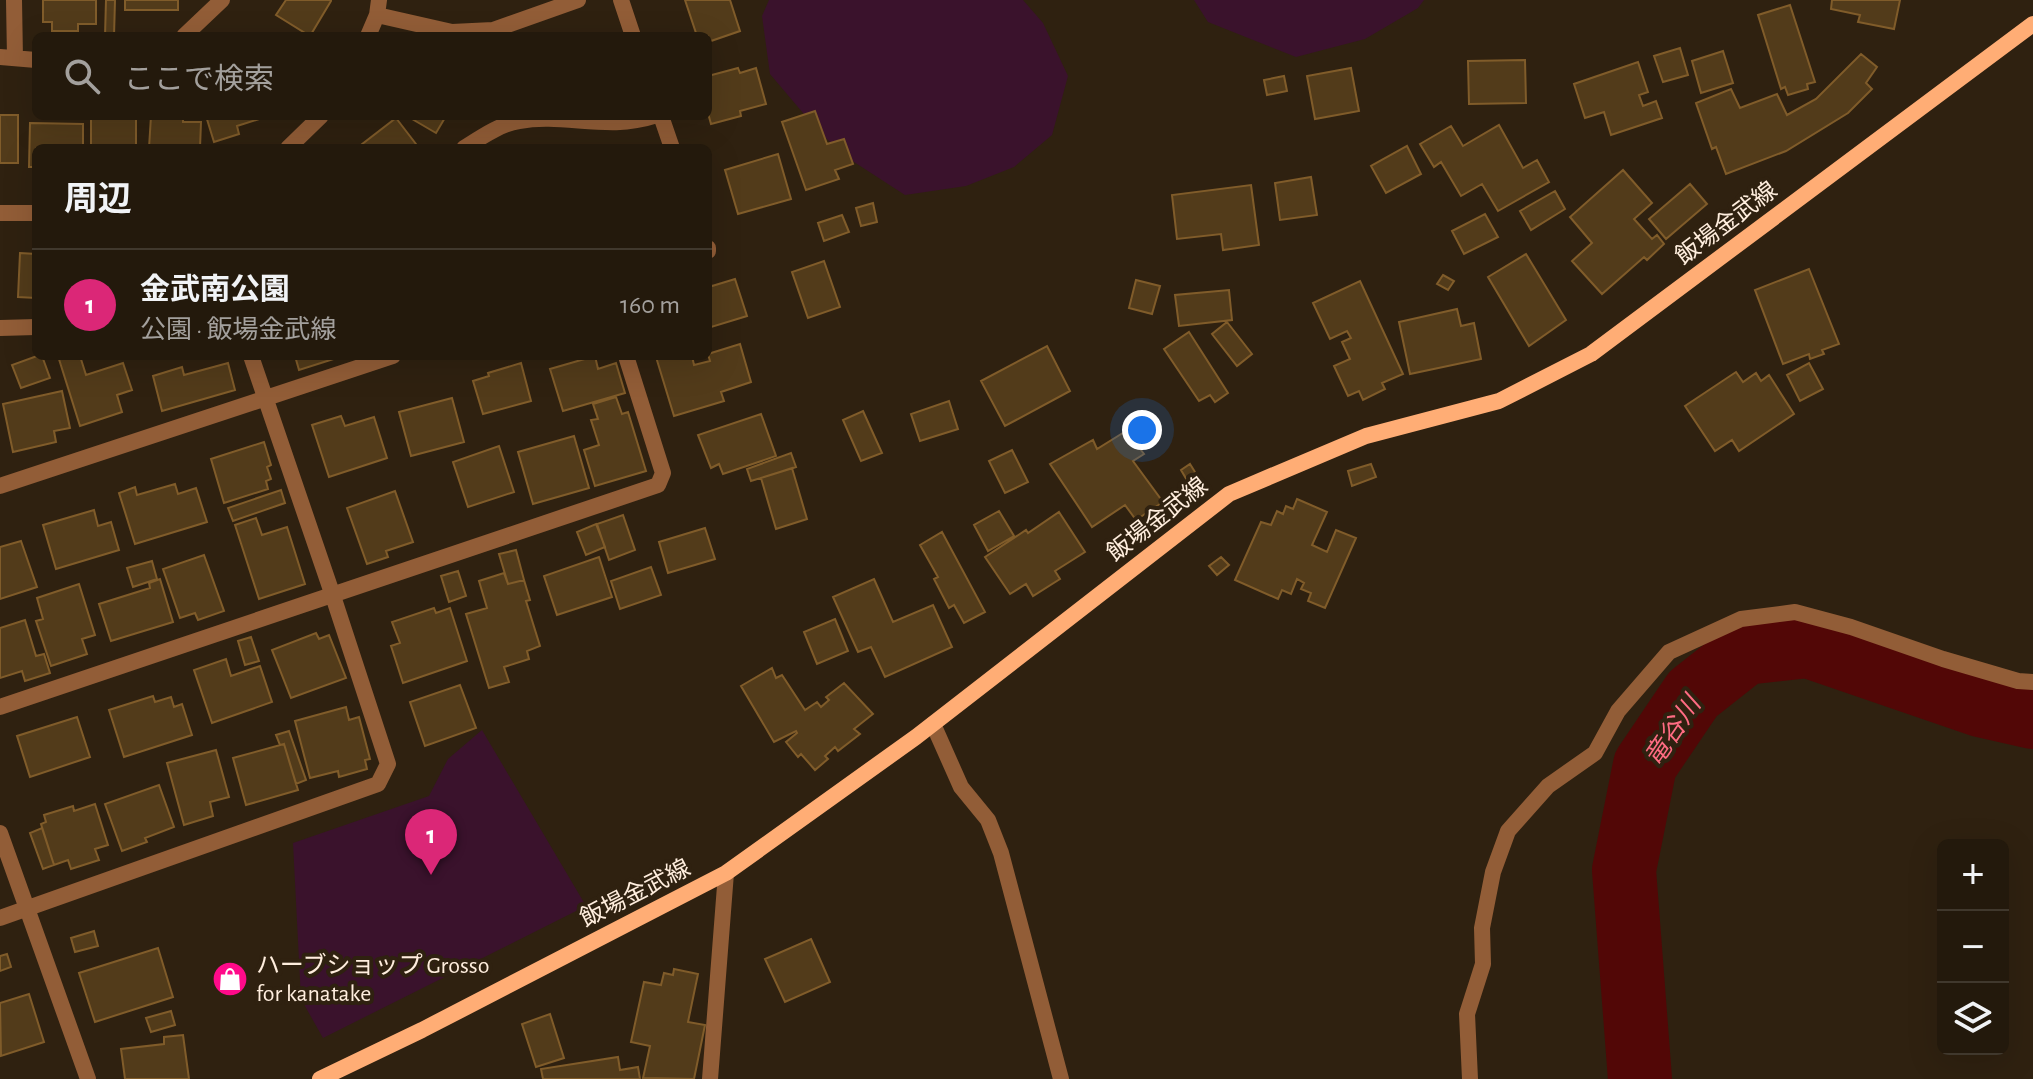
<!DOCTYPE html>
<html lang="ja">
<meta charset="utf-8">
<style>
:root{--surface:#23190c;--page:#2b2215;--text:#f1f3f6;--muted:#a3a09d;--line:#40382d;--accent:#db2777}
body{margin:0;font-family:"Alegreya Sans","Noto Sans JP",sans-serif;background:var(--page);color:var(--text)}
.controls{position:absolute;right:24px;bottom:24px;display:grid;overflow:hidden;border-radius:12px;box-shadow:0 8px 32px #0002}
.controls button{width:72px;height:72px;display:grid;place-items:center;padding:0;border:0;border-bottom:2px solid var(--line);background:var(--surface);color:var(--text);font:40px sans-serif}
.you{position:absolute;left:1142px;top:430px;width:28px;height:28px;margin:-20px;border:6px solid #fff;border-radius:50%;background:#1a73e8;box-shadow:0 0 0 12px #1a73e833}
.badge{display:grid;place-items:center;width:52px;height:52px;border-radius:50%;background:var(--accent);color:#fff;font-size:26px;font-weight:700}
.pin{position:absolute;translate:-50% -66px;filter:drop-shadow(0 2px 4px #0008)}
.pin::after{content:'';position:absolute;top:42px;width:28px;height:24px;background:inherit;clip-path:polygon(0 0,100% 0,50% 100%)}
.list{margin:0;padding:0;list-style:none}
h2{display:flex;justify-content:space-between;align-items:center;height:104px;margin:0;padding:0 32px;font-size:34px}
h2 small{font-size:26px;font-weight:400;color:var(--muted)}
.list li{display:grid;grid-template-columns:52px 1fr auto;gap:24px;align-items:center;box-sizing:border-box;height:112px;padding:0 32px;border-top:2px solid var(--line)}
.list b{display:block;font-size:30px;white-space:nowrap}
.list p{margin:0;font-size:26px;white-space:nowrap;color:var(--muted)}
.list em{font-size:26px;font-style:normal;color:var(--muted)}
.icon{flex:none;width:44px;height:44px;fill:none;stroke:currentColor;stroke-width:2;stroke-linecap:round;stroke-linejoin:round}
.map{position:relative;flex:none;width:2033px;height:1079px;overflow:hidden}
.search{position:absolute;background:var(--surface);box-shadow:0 8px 32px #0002;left:32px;top:32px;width:680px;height:88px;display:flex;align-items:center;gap:20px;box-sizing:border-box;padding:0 28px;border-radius:12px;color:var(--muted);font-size:30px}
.panel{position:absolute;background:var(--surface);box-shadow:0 8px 32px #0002;left:32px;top:144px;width:680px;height:216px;border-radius:12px}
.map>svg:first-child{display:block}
</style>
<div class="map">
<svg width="2033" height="1079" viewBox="0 0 2033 1079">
<rect width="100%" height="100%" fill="#2f2110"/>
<path fill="#3a122c" d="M769,0H1023L1043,23L1068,76L1052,135L1014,167L966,186L905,195L851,160L820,133L770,74L762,16Z
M1194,0H1424L1418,8L1365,39L1296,57L1208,22Z
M482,730L586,906L323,1038L301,999L293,843L429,796L448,759Z"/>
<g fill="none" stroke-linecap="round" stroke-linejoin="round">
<path stroke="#520706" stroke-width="64" d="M1640,1079L1624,870L1645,765L1693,694L1745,653L1808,646L1980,705L2033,717"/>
</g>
<path fill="#523b1a" stroke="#805c2a" stroke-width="2" d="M43,0H96V24H78V31H52V22H43Z
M106,0H115L114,36H105Z
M125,0H178V10H125Z
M286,0H331V1L310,36L276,15Z
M685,0H730L740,31L708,42V36H697Z
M1832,0H1900L1894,29L1858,22L1860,15L1831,9Z
M1790,5L1815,82L1807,84L1808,89L1788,95L1785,87L1781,89L1758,15Z
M1680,48L1688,75L1663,82L1654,56Z
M1723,51L1733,83L1701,93L1692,61Z
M1861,54L1877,67L1866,83L1872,89L1848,113L1786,151L1726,174L1716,147L1712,149L1696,103L1731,89L1740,108L1777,94L1787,115L1816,99Z
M1525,60L1526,103L1469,104L1468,61Z
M1638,62L1648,92L1639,95L1643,106L1656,101L1662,118L1611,135L1604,112L1585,118L1574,84Z
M738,68L740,73L756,68L766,104L740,111L741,116L711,124L708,113V76Z
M1351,68L1359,111L1315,119L1307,76Z
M1284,76L1287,91L1267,95L1264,80Z
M815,111L827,144L844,139L853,164L835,170L839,179L806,190L782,122Z
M0,115H18V163H0Z
M121,116H136V148H91V118Z
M151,116H183V122H201L200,148H149Z
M206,116H258L259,119L237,126L239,134L214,142Z
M407,116H446L436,133Z
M396,118L419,148H357Z
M30,123L83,124V148H36V167H29Z
M1499,125L1523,168L1537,160L1549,182L1498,211L1482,184L1461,196L1441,162L1434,167L1420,144L1451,126L1463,146Z
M1407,146L1421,174L1386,193L1371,166Z
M778,154L791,199L738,214L725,170Z
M1623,170L1652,203L1634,219L1652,239L1657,235L1664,244L1647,260L1644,257L1602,294L1572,261L1592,243L1570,217Z
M1311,177L1317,215L1280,220L1275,183Z
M1690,184L1707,204L1666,239L1649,219Z
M1251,185L1259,245L1223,250L1221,234L1177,239L1172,195Z
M1555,191L1565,209L1531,230L1520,211Z
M873,203L877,222L861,226L856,208Z
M1485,214L1498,237L1464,254L1452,231Z
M842,215L849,232L824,241L818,223Z
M20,253L36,254V298L18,297Z
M1526,254L1566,320L1529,346L1488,277Z
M824,261L840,307L808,318L792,272Z
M1809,269L1839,344L1822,350L1824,354L1810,359L1809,354L1783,364L1755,290Z
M1443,275L1454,281L1448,290L1437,284Z
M735,279L747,316L708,328V281L712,286Z
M1136,280L1160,286L1152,314L1129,308Z
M1360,281L1403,374L1382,383L1385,389L1363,400L1359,391L1348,396L1334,366L1350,359L1342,342L1351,338L1347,331L1330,339L1313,303Z
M1229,290L1232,320L1179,326L1175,295Z
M1457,309L1461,326L1474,323L1481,359L1410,374L1399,322Z
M1227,322L1252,354L1237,366L1212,334Z
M1189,332L1228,393L1215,402L1210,395L1199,401L1164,349Z
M740,344L751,382L721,392L724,401L674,416L656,357L692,356L694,365L710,361L708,354Z
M1047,346L1070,391L1005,426L981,381Z
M37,356H42L50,378L21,388L12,365Z
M58,356H80L86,375L123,363L132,390L117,395L122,412L80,426Z
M295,356H343L299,370Z
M595,356L598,369L616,363L625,393L563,411L550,369Z
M228,363L235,390L162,411L153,376L182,367L184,375Z
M521,363L531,401L483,414L473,381L489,376L488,373Z
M1809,363L1823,389L1800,401L1787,375Z
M1736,372L1743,382L1756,373L1761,381L1769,375L1794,414L1739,451L1732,440L1715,451L1685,406Z
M62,391L70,428L54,431L56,442L13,452L3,404Z
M616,397L622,414L628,412L646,471L595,486L584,450L599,445L591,420L598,419L593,404Z
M452,398L464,442L411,456L399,412Z
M949,401L958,429L920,441L911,414Z
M863,411L882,453L861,461L843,420Z
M761,414L776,456L723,474L719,464L711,468L698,435Z
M341,416L345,426L374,417L387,458L329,477L312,425Z
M1126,431L1144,454L1133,461L1163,502L1136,520L1125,505L1092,527L1050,464L1093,440L1097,449Z
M574,436L589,488L533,504L518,452Z
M264,442L271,465L267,467L271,479L266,481L268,489L224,503L211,459Z
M499,446L514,492L468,507L453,462Z
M1012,450L1028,482L1005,493L989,461Z
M791,453L796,467L751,481L747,469Z
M1190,464L1200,480L1191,487L1181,470Z
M1371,464L1376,477L1352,486L1348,471Z
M792,468L807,519L776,529L761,478Z
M175,484L178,494L196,488L207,522L135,544L119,493L135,487L137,495Z
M281,490L285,503L233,521L228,508Z
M395,491L413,542L386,551L388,557L367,564L347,508Z
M1297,499L1327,512L1312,545L1327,552L1336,530L1356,538L1325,608L1308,601L1311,593L1301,589L1304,583L1297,579L1291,594L1282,590L1278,599L1235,580L1261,522L1271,525L1277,511L1283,514L1286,506L1293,509Z
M94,510L98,526L111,522L119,550L56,569L43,525Z
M999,511L1014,536L988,551L974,525Z
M1059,512L1085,552L1055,571L1060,579L1033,596L1026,584L1010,594L985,557L1026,530L1028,533Z
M623,515L635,550L609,560L597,524Z
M256,518L262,535L287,527L305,584L259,599L235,525Z
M596,524L605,547L586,555L577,532Z
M705,528L715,559L668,573L659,542Z
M942,532L985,612L964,623L954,605L949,608L934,579L938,577L920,545Z
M21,541L37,587L0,599V547Z
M516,550L524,580L508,584L499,554Z
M204,555L224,611L198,620L195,613L180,618L163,569Z
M599,557L612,597L557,615L544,576Z
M1221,557L1229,565L1217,575L1209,566Z
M152,561L157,579L133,587L127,568Z
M651,567L661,595L620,609L611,581Z
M458,571L466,596L449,602L441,576Z
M504,573L508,584L524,580L530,600L526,601L540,646L527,651L529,659L504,667L509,682L489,688L466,614L487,608L479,581Z
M160,579L173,622L111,641L99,604L150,588L149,583Z
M874,579L893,622L933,605L952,647L885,677L871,647L858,652L833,597Z
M79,584L95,635L82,639L87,654L51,666L36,621L43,619L37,598Z
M434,608L436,613L450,608L467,661L403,683L391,646L400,643L392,622Z
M835,619L848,651L817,664L804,632Z
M25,620L36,656L44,654L50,673L25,681L22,671L0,678V628Z
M316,633L319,639L329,635L346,678L291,698L272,650Z
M251,637L259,661L245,665L238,641Z
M226,659L231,676L260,666L272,702L212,723L194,670Z
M772,668L776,678L782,675L805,710L817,702L821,707L829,700L826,697L844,683L873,714L854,729L860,734L838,751L835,747L825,756L828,759L815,770L801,754L798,757L786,742L797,733L796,731L774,742L741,686Z
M460,685L476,728L425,746L410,702Z
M153,696L155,702L171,697L174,707L182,704L192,735L124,757L109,710Z
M346,707L349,720L359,717L370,759L365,760L367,769L339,777L338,771L310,778L295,721Z
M77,717L90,757L30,777L17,736Z
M289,731L306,780L296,784L284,744L280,745L276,735Z
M284,744L298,790L246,805L233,758Z
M216,750L229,797L210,802L213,816L184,825L167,763Z
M159,785L174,827L145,838L147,842L122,851L105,804Z
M95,804L108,845L95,849L99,860L71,869L68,860L54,865L41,824L46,822L44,815L73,806L74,811Z
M42,828L54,865L43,869L30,833Z
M94,931L98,946L75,952L71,938Z
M811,939L830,982L785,1002L765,959Z
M158,948L173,997L95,1022L79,973Z
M7,954L11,967L0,971V956Z
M674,969L698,974L688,1022L705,1025L694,1079L643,1078L650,1046L631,1042L644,982L661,985L664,973L673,975Z
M29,994L44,1042L1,1056L0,1003Z
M171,1011L175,1025L151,1032L146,1018Z
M550,1014L564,1058L536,1067L522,1024Z
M183,1035L189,1079H125L121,1049L164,1044V1037Z
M618,1057L620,1070L638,1067L640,1079H543L541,1069Z"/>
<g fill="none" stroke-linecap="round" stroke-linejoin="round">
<path stroke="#925d37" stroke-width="16" d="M14,0L15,58
M621,0L633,36
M377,15L452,32L493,30L578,0
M184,36L222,0
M368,36L377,15L379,0
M0,57L36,60
M661,116L672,148
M288,148L321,116
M464,148C480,138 500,124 519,121C564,113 609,131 654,116
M0,213H36
M708,248V251
M0,328L36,327
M0,486L393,356
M0,707L658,485L663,473L626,356
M933,724L961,787L988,820L1001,853L1061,1079
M0,833L88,1079
M0,918L378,784L388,764L332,593L251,356
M710,1079L726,873
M1470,1079L1467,1014L1483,964L1482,928L1493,872L1508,831L1548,786L1595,753L1618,711L1669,652L1741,619L1795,612L1851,627L1943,659L2018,681L2033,682"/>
<path stroke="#ffad75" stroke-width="16" d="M320,1079L422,1030L726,873L916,737L1229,494L1366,436L1499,401L1591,354L2033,24"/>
</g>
<defs>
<symbol id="shop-disc" viewBox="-11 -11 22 22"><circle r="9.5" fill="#ff0a8a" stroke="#2f2110"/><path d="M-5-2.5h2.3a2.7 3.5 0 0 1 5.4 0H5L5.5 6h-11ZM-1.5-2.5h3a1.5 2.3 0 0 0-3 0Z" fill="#fff"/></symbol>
</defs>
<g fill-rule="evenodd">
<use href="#shop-disc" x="210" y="959" width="40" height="40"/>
</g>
<g text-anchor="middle" stroke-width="8" stroke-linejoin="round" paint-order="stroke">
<g font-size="24" fill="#ffeede" stroke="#2f2110">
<text transform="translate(1726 223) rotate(-37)" y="8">飯場金武線</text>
<text transform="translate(1157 519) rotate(-38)" y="8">飯場金武線</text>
<text transform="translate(635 893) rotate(-27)" y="8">飯場金武線</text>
</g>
<g font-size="24" fill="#ffeede" stroke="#2f2110" text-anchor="start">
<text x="256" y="973">ハーブショップ Grosso<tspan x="256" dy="28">for kanatake</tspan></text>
</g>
<g font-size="26" font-style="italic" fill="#ff6c83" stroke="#2f2110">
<text transform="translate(1672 731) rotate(-56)" y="9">竜谷川</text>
</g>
</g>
</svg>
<div class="controls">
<button>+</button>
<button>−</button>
<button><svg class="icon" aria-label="layers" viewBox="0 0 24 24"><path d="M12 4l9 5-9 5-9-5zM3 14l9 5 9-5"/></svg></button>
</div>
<div class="you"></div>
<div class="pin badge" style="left:431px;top:875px">1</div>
<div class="search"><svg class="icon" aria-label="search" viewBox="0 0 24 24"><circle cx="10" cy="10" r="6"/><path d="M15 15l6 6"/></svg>ここで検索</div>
<section class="panel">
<h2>周辺<small></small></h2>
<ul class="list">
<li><span class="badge">1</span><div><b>金武南公園</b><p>公園 · 飯場金武線</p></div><em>160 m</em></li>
</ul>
</section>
</div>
